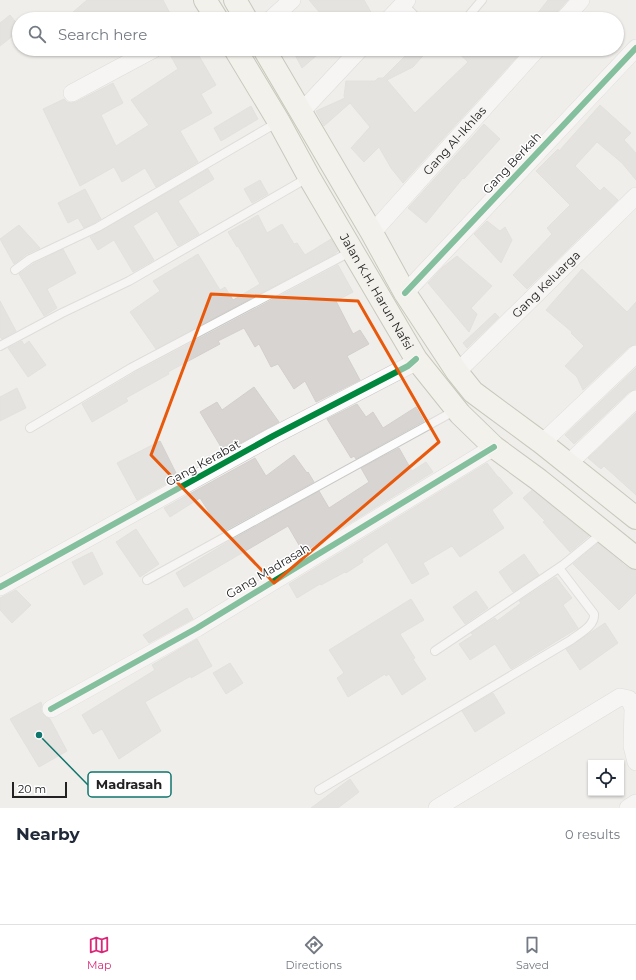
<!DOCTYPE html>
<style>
:root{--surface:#fff;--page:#f2f2f3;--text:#1f2937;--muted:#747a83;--line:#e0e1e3;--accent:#db2777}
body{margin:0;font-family:Montserrat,sans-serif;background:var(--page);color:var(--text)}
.controls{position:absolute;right:12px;bottom:12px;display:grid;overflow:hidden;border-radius:0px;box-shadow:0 1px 3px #0004}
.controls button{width:36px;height:36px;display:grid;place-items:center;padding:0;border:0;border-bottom:1px solid var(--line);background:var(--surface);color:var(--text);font:20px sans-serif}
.scale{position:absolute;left:12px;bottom:10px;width:55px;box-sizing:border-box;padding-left:4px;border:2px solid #222;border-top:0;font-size:11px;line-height:14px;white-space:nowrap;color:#222;-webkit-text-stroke:3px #fff;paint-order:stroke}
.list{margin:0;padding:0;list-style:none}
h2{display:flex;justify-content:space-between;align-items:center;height:52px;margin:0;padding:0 16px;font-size:17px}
h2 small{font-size:13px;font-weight:400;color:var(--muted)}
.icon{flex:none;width:22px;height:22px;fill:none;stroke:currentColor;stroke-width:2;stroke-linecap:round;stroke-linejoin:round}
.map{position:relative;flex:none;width:636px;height:808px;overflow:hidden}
.search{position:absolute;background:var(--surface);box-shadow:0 1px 3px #0004;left:12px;right:12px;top:12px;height:44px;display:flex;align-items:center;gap:10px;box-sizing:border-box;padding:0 14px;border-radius:22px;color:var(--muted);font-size:15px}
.sheet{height:116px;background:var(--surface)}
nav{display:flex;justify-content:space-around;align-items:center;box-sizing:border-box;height:56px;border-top:1px solid var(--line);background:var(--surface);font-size:11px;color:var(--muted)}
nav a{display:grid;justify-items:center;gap:2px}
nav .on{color:var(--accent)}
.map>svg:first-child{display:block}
</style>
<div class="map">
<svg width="636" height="808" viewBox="0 0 636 808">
<rect width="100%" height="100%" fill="#f0eeeb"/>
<path fill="#d7d4d2" stroke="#d3d0cc" d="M87,0H163L173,19H65Z
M309,0H364L375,19H325Z
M548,0H568L557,12L554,19H533Z
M10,15L19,26V31L0,46V23Z
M167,49H195L216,85L201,94L212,113L180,131L198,162L156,187L145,168L122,182L114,167L80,186L43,109L64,99L67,102L71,103L76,102L113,83L123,103L101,115L116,146L149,125L131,100L178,69Z
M292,49H324L302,68Z
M412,49H429L413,67L387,80L415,113L468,62L454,49H524L403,183L391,168L379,147L364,162L351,148L370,127L350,103L324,126L316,111L345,98L344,96L346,81H375L378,78H383Z
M600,105L631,133L624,140L636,153V180L622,163L597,142L575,166L600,191L604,187L618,200L527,289L513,275L552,234L547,228L570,205L536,171L558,149L559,151Z
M251,106L258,119L221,141L214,128Z
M484,124L500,139L464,179L463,178L426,223L408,208Z
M208,169L214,179L178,201L199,234L178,246L157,211L133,226L154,260L133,272L114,240L98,250L90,237Z
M260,180L268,194L252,203L244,189Z
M85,189L101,219L84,228L78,218L68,223L58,203Z
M258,215L267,233L282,224L294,244L297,243L305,255L331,239L338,251L333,255L156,349L130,312L160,291L153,281L198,254L220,290L225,287L233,300L260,284L238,246L237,247L228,232Z
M487,221L500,231L505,227L512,240L501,263L474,234Z
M19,225L40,248L27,254L14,264L0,239Z
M63,249L76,273L47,289L57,308L44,316L19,274L33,264Z
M457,256L492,286L471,308L477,314L469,332L428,283L443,267Z
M338,265L353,292L336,301L353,334L360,330L369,344L347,356L360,380L316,402L305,381L294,389L278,364L271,367L259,344L255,347L244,328L218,341L220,344L168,372L169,374L126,398L128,401L92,422L82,404L134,373Z
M582,269L627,312L636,302V344L629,347L583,390L577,377L565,366L584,346L571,333L572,332L546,310Z
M0,301L16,331L2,339L0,337Z
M495,313L499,317L467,348L463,343Z
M22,341L24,345L29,341L46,365L28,377L8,348Z
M636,368V389L629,392L574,444L565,435Z
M254,387L279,422L224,452L200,412L217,402L222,410Z
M17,388L26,408L0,421V397Z
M357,404L366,417L373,412L383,428L416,407L424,421L356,459L354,456L351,458L327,419Z
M636,413V495L604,466L601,469L588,458Z
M160,441L178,477L137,500L117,463Z
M399,448L412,471L426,462L433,472L303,552L288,526L184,587L176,573L228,542L319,491L329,508L369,482L361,468Z
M294,455L307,473L308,472L314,482L222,532L200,498L170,517L164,508L255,458L266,476Z
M487,463L498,477H499L513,493L492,510L504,528L460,557L452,546L423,563L429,574L412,584L387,542L362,559L363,562L346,573L345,572L321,585L320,584L297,598L289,584Z
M532,490L589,536L570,552L543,522L545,521L523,498Z
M136,529L159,564L140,577L116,542Z
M598,543L628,568L636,570V593L619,610L573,564Z
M92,552L103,574L84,585L72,562Z
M524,554L539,575L513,592L499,572Z
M556,577L572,598L563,605L578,628L511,669L495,644L470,660L459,644L473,635L471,633L495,618L497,621L521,603L519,601Z
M16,590L31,605L12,623L0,610V598Z
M476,591L488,608L465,624L453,607Z
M411,599L424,620L400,634L415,658L413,659L426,679L402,695L389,674L386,676L385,674L348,697L337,678L344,673L329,650Z
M187,608L193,619L149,643L143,635Z
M605,623L618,643L580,670L566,649Z
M197,639L212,666L191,678V676L145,702L161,731L119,759L102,729L93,734L82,715L155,670L152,665Z
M230,663L243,683L226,694L213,673Z
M493,693L505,713L475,732L462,711Z
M41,702L42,705L41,709L42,713L46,717L50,719L67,751L39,767L10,719Z
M350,779L359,792L338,808H311Z"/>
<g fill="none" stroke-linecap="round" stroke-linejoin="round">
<defs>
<path id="service" d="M403,4L418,19
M466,19L482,0
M15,270L30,259L98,227L278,122
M0,346L62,313L129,281L309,177
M30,428L131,368L352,251
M147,580L456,410
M435,651L563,565L602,533
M319,790L571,640C580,633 595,626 594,614L559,568"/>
<g id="minor">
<path d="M271,19L292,0"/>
<path d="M389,19L407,0"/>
<path d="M564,19L581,0"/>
<path d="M72,93L154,49"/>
<path d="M301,112L360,49"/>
<path id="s1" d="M372,233L537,49"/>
<path d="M405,293L636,48"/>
<path id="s2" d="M457,372L636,196"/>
<path d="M542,443L636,354"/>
<path d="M568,464L636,399"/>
<path d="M0,587L273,436L408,366L416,359"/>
<path d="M51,709L197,628L494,447"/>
<path d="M437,808L620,697L629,699L633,708L632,746L636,762"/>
<path d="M628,808L636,803"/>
</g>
<g id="secondary">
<path d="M205,0L217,19"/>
<path d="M235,0L246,19"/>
<path id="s3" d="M235,49L279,122L309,177L416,359L460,414L494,447L539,480L636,558"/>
<path d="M264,49L372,233L405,293L457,372L473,392L542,443L636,518"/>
</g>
</defs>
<use href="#service" stroke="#c9c8c7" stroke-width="10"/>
<use href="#minor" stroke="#c9c8c7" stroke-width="18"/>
<use href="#secondary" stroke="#999a82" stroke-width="24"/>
<use href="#service" stroke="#fdfcfc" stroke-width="8"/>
<use href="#minor" stroke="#fdfcfc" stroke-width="17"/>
<use href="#secondary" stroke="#f4f4ed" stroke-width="22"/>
<defs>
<path id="cycleway" d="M405,293L636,48
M0,587L273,436L408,366L416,359
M51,709L197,628L494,447"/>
</defs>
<use href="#cycleway" stroke="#fff" stroke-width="8"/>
<use href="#cycleway" stroke="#00873e" stroke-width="6"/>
</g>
<path d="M0 0H636V808H0ZM211,294L358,301L439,442L274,583L151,455Z" fill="#f0eeeb" fill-opacity=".55" fill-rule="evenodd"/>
<path fill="none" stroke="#e8590c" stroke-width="3" stroke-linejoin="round" d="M211,294L358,301L439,442L274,583L151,455Z"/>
<g text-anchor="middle" stroke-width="3" stroke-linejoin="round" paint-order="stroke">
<g font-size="12" fill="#222" stroke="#fff">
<text dy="4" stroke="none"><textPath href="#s1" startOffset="124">Gang Al-Ikhlas</textPath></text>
<text transform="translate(512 163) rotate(-47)" y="4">Gang Berkah</text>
<text dy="4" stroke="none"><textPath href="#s2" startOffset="125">Gang Keluarga</textPath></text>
<text dy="4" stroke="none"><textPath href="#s3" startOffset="281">Jalan K.H. Harun Nafsi</textPath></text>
<text transform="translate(203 463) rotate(-29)" y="4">Gang Kerabat</text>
<text transform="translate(268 571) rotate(-31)" y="4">Gang Madrasah</text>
</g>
</g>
<path fill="none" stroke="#0f766e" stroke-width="1.5" d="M39 735L88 785"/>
<circle fill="#0f766e" stroke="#fff" stroke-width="1.5" cx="39" cy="735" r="4"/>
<rect fill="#fff" stroke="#0f766e" stroke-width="1.5" x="88" y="772" width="83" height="25" rx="4"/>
<g font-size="13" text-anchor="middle" font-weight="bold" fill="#222">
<text x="129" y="789">Madrasah</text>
</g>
</svg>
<div class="controls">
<button><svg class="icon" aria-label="locate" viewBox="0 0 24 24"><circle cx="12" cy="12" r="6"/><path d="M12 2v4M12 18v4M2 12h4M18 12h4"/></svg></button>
</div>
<div class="scale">20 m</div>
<div class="search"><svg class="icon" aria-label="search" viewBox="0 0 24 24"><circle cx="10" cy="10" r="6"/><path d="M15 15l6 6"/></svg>Search here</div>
</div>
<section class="sheet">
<h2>Nearby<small>0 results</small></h2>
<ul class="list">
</ul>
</section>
<nav>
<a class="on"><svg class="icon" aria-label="map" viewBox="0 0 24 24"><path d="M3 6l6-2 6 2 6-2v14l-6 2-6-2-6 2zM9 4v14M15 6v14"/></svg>Map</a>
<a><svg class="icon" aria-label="directions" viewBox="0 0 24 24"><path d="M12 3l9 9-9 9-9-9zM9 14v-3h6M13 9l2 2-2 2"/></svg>Directions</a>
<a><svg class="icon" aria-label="saved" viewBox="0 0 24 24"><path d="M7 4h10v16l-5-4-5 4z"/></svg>Saved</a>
</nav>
